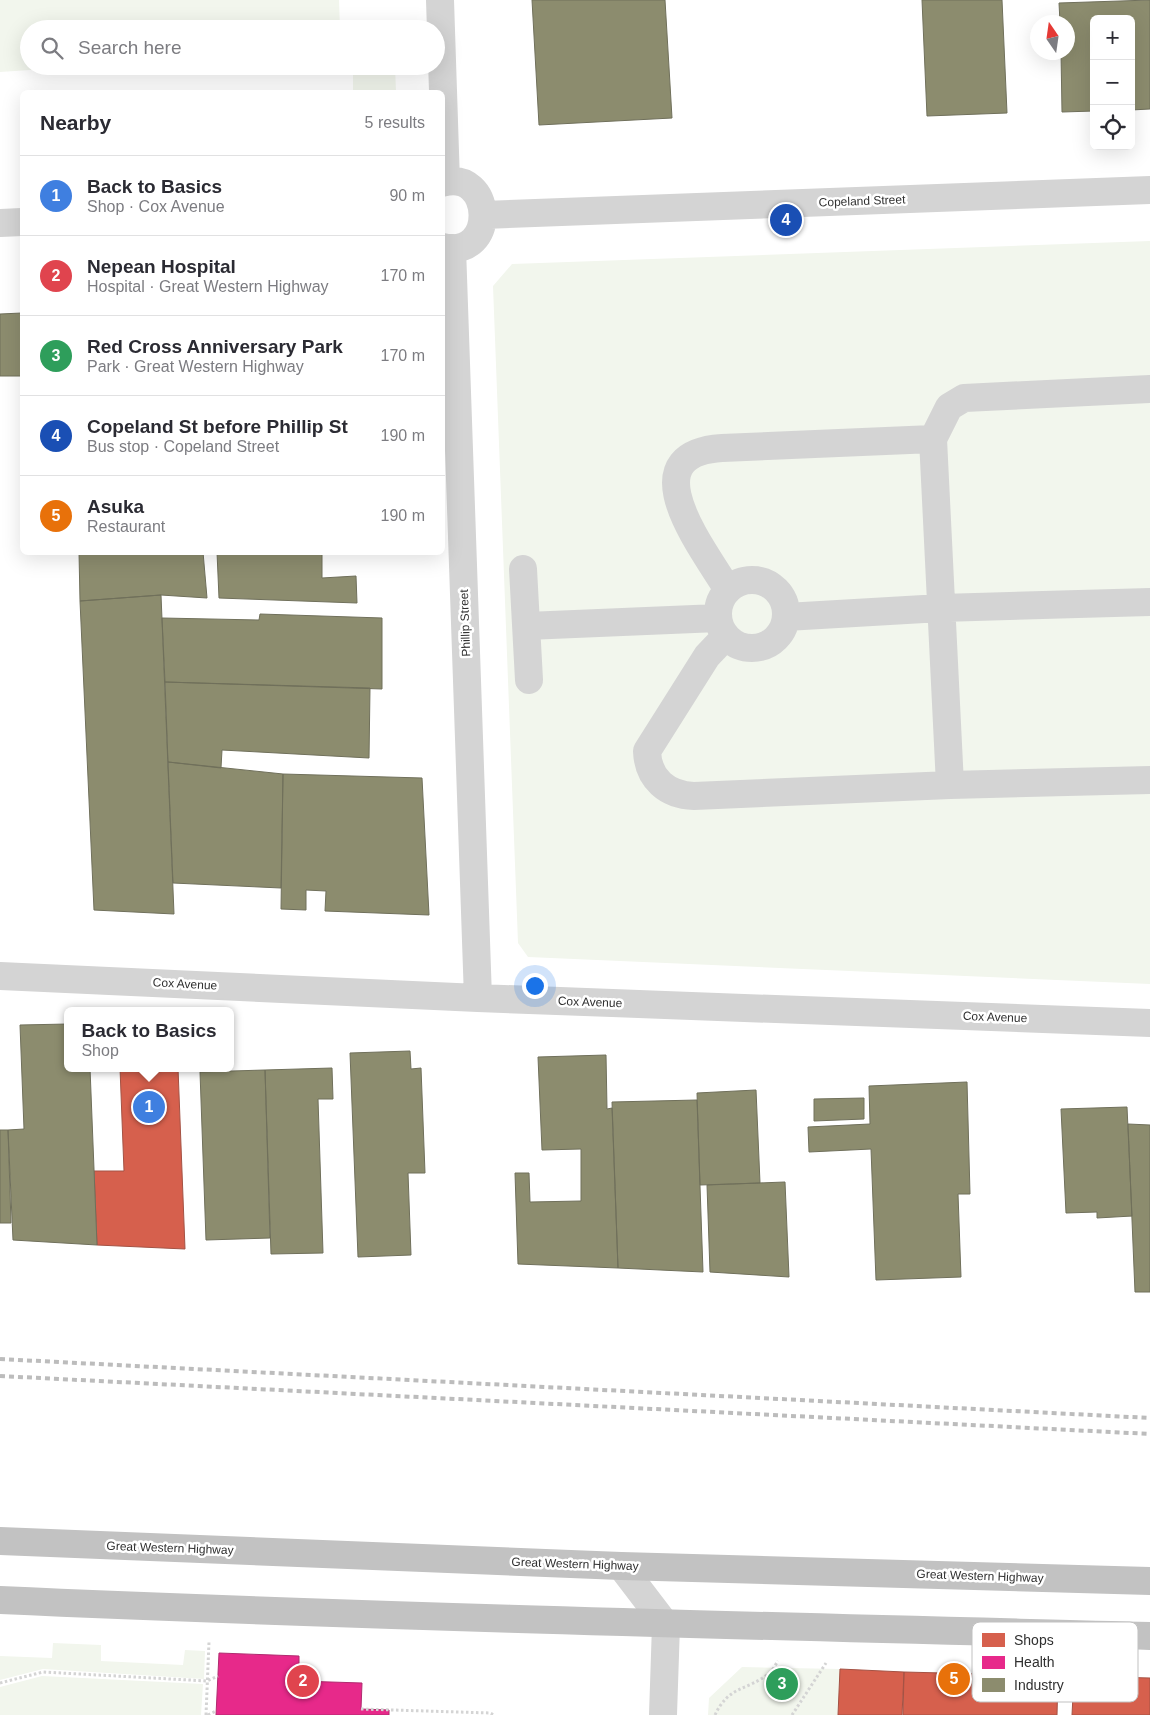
<!DOCTYPE html>
<meta charset="utf-8">
<style>
:root{--surface:#fff;--page:#f2f2f3;--text:#2b2b33;--muted:#7c7c81;--line:#e1e1e2;--accent:#7c3aed}
body{margin:0;font-family:Arial,sans-serif;background:var(--page);color:var(--text)}
.controls{position:absolute;right:15px;top:15px;display:grid;overflow:hidden;border-radius:8px;box-shadow:0 5px 20px #0002}
.controls button{width:45px;height:45px;display:grid;place-items:center;padding:0;border:0;border-bottom:1px solid var(--line);background:var(--surface);color:var(--text);font:25px sans-serif}
.compass{position:absolute;left:1030px;top:15px;width:45px;height:45px;border-radius:50%;background:var(--surface);box-shadow:0 5px 20px #0002;rotate:347deg}
.you{position:absolute;left:534px;top:985px;width:18px;height:18px;margin:-12px;border:4px solid #fff;border-radius:50%;background:#1a73e8;box-shadow:0 0 0 8px #1a73e833}
.badge{display:grid;place-items:center;width:32px;height:32px;border-radius:50%;background:var(--accent);color:#fff;font-size:16px;font-weight:700}
.pin{position:absolute;translate:-50% -50%;border:2px solid #fff;box-shadow:0 1px 5px #0006}
.popup{position:absolute;left:64px;top:1007px;width:170px;height:65px;box-sizing:border-box;display:grid;place-content:center;border-radius:8px;background:var(--surface);filter:drop-shadow(0 1px 4px #0005);font-size:16px;white-space:nowrap;color:var(--muted)}
.popup b{font-size:19px;color:var(--text)}
.popup::after{content:'';position:absolute;left:50%;top:100%;margin-left:-10px;border:10px solid transparent;border-top-color:var(--surface)}
.list{margin:0;padding:0;list-style:none}
h2{display:flex;justify-content:space-between;align-items:center;height:65px;margin:0;padding:0 20px;font-size:21px}
h2 small{font-size:16px;font-weight:400;color:var(--muted)}
.list li{display:grid;grid-template-columns:32px 1fr auto;gap:15px;align-items:center;box-sizing:border-box;height:80px;padding:0 20px;border-top:1px solid var(--line)}
.list b{display:block;font-size:19px;white-space:nowrap}
.list p{margin:0;font-size:16px;white-space:nowrap;color:var(--muted)}
.list em{font-size:16px;font-style:normal;color:var(--muted)}
.icon{flex:none;width:28px;height:28px;fill:none;stroke:currentColor;stroke-width:2;stroke-linecap:round;stroke-linejoin:round}
.map{position:relative;flex:none;width:1150px;height:1715px;overflow:hidden}
.search{position:absolute;background:var(--surface);box-shadow:0 5px 20px #0002;left:20px;top:20px;width:425px;height:55px;display:flex;align-items:center;gap:12px;box-sizing:border-box;padding:0 18px;border-radius:28px;color:var(--muted);font-size:19px}
.panel{position:absolute;background:var(--surface);box-shadow:0 5px 20px #0002;left:20px;top:90px;width:425px;height:465px;border-radius:8px}
.map>svg:first-child{display:block}
</style>
<div class="map">
<svg width="1150" height="1715" viewBox="0 0 1150 1715">
<rect width="100%" height="100%" fill="#fff"/>
<path fill="#f2f6ed" d="M0,0H339L340,29H29V66H214L68,71L45,69L0,72Z
M353,66H395L396,92H353Z
M1150,241V984L528,957L518,943L493,286L512,264Z
M53,1643L101,1645V1661L183,1665L185,1650L205,1651L204,1679L43,1669L0,1680V1656L52,1658Z
M742,1667L840,1669L838,1715H708L709,1698Z
M42,1676L203,1684L201,1715H0V1687Z"/>
<path fill="#d6604d" stroke="#a45244" d="M120,1068H178L185,1249L97,1245L94,1171H124Z
M840,1669L904,1672L902,1715H838Z
M904,1672L1058,1676L1057,1715H903Z
M1074,1676L1150,1678V1715H1072Z"/>
<path fill="#e7298a" stroke="#b02b6f" d="M219,1653L299,1656V1681L362,1683L361,1709L389,1710V1715H216Z"/>
<path fill="#8c8c6e" stroke="#70705b" d="M532,0H665L672,118L539,125Z
M922,0H1002L1007,113L927,116Z
M1150,0V109L1131,110V19H1094V111L1062,112L1061,52H1068V22H1060L1059,3Z
M22,313V376H0V314Z
M79,552H203L207,598L161,595L80,601Z
M217,552H322V578L356,576L357,603L219,598Z
M161,595L174,914L94,910L80,601Z
M260,614L382,618V689L165,682L162,618L259,620Z
M165,682L370,688L369,758L222,750L221,768L168,762Z
M168,762L283,774L281,888L173,883Z
M283,774L422,778L429,915L325,911L326,891L306,890V910L281,909Z
M68,1024V1068H90L97,1245L13,1240L8,1130L24,1129L20,1025Z
M410,1051L411,1069L421,1068L425,1173H408L411,1255L358,1257L350,1053Z
M606,1055L607,1109L612,1108L618,1268L518,1264L515,1173H529L530,1202L581,1201V1149L542,1150L538,1057Z
M332,1068L333,1099H318L323,1253L271,1254L265,1070Z
M265,1070L270,1238L206,1240L200,1072Z
M967,1082L970,1194H958L961,1277L876,1280L871,1149L809,1152L808,1127L870,1124L869,1086Z
M756,1090L760,1183L700,1185L697,1093Z
M864,1098V1119L814,1121V1099Z
M697,1100L703,1272L618,1268L612,1102Z
M1127,1107L1132,1216L1097,1218V1212L1066,1213L1061,1109Z
M1128,1124L1150,1125V1292H1135Z
M0,1130H8L11,1223H0Z
M785,1182L789,1277L710,1272L707,1185Z"/>
<g fill="none" stroke-linecap="round" stroke-linejoin="round">
<path stroke="#d4d4d4" stroke-width="3" stroke-dasharray="2.5 2.5" stroke-linecap="butt" d="M0,1683L43,1672L207,1681L218,1676
M361,1709L490,1713L494,1715
M206,1715L209,1642
M208,1715L216,1711
M715,1715C729,1685 747,1691 768,1674C772,1672 775,1665 778,1661
M792,1715L826,1663"/>
<path stroke="#d4d4d4" stroke-width="28" d="M440,0L446,182
M442,183C493,167 499,260 442,247
M484,215L1150,190
M0,223L22,222
M452,248L478,998
M933,439L950,785
M523,569L529,680
M718 614a34 34 0 1 1 68 0a34 34 0 1 1-68 0Z
M728,590C705,551 627,454 722,448L933,439L949,407L964,398L1150,389
M786,617L941,608L1150,602
M527,626L718,618
M726,636L707,656L647,751C648,779 667,795 694,796L950,785L1150,780
M0,976L478,998L1150,1023
M621,1566L666,1625L663,1715"/>
<path stroke="#c2c2c2" stroke-width="28" d="M0,1541L621,1566L1150,1581
M0,1600C383,1617 767,1626 1150,1636"/>
<path stroke="#bcbcbc" stroke-width="4" stroke-dasharray="5 4" stroke-linecap="butt" d="M0,1359L1150,1418
M0,1376L1150,1434"/>
</g>
<g text-anchor="middle" stroke-width="5" stroke-linejoin="round" paint-order="stroke">
<g font-size="12" fill="#303030" stroke="#fff">
<text transform="translate(862 201) rotate(-2)" y="4">Copeland Street</text>
<text transform="translate(465 623) rotate(-92)" y="4">Phillip Street</text>
<text transform="translate(185 984) rotate(3)" y="4">Cox Avenue</text>
<text transform="translate(590 1002) rotate(2)" y="4">Cox Avenue</text>
<text transform="translate(995 1017) rotate(2)" y="4">Cox Avenue</text>
<text transform="translate(170 1548) rotate(2)" y="4">Great Western Highway</text>
<text transform="translate(575 1564) rotate(2)" y="4">Great Western Highway</text>
<text transform="translate(980 1576) rotate(2)" y="4">Great Western Highway</text>
</g>
</g>
<rect x="972" y="1622" width="166" height="80" rx="8" fill="#fff" stroke="#c1c1c1" stroke-width="1"/>
<rect x="982" y="1633" width="23" height="14" fill="#d6604d"/>
<rect x="982" y="1656" width="23" height="13" fill="#e7298a"/>
<rect x="982" y="1678" width="23" height="14" fill="#8c8c6e"/>
<g font-size="14" fill="#303030">
<text x="1014" y="1645">Shops</text>
<text x="1014" y="1667">Health</text>
<text x="1014" y="1690">Industry</text>
</g>
</svg>
<div class="controls">
<button>+</button>
<button>−</button>
<button><svg class="icon" aria-label="locate" viewBox="0 0 24 24"><circle cx="12" cy="12" r="6"/><path d="M12 2v4M12 18v4M2 12h4M18 12h4"/></svg></button>
</div>
<svg class="compass" viewBox="-18 -18 36 36"><path d="M0-13l5 13h-10z" fill="#e53935"/><path d="M0 13l5-13h-10z" fill="#7c7c81"/></svg>
<div class="you"></div>
<div class="pin badge" style="left:149px;top:1107px;background:#3f7fe0">1</div>
<div class="popup"><b>Back to Basics</b>Shop</div>
<div class="pin badge" style="left:303px;top:1681px;background:#e0444e">2</div>
<div class="pin badge" style="left:782px;top:1684px;background:#2e9e5b">3</div>
<div class="pin badge" style="left:786px;top:220px;background:#1a4fb4">4</div>
<div class="pin badge" style="left:954px;top:1679px;background:#e8710a">5</div>
<div class="search"><svg class="icon" aria-label="search" viewBox="0 0 24 24"><circle cx="10" cy="10" r="6"/><path d="M15 15l6 6"/></svg>Search here</div>
<section class="panel">
<h2>Nearby<small>5 results</small></h2>
<ul class="list">
<li><span class="badge" style="background:#3f7fe0">1</span><div><b>Back to Basics</b><p>Shop · Cox Avenue</p></div><em>90 m</em></li>
<li><span class="badge" style="background:#e0444e">2</span><div><b>Nepean Hospital</b><p>Hospital · Great Western Highway</p></div><em>170 m</em></li>
<li><span class="badge" style="background:#2e9e5b">3</span><div><b>Red Cross Anniversary Park</b><p>Park · Great Western Highway</p></div><em>170 m</em></li>
<li><span class="badge" style="background:#1a4fb4">4</span><div><b>Copeland St before Phillip St</b><p>Bus stop · Copeland Street</p></div><em>190 m</em></li>
<li><span class="badge" style="background:#e8710a">5</span><div><b>Asuka</b><p>Restaurant</p></div><em>190 m</em></li>
</ul>
</section>
</div>
